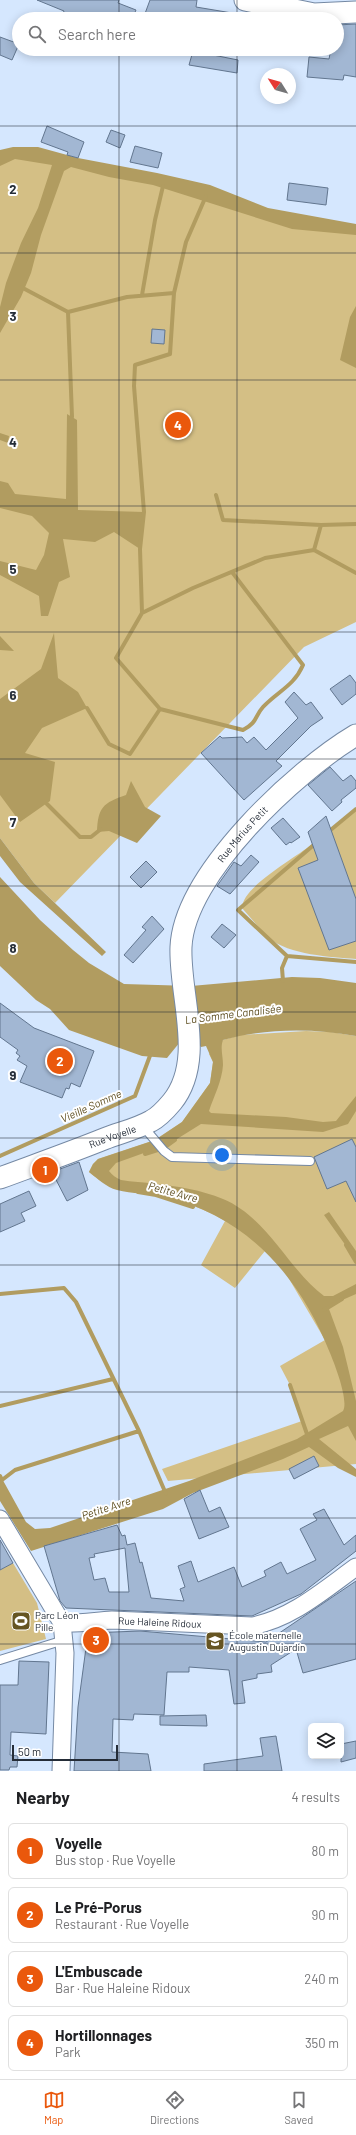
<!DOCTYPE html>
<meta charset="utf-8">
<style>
:root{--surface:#fff;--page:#f6f6f6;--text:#202124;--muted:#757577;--line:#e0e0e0;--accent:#ea580c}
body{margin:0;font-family:Barlow,sans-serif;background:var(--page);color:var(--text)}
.controls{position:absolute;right:12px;bottom:12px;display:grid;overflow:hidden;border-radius:6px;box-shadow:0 2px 10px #0003}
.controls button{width:36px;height:36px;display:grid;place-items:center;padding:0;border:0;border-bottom:1px solid var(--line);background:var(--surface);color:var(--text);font:20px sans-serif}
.compass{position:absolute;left:260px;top:68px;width:36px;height:36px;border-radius:50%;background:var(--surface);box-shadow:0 2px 10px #0003;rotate:307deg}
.scale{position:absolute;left:12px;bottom:10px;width:106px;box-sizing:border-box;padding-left:4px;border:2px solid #252d38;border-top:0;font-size:11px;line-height:14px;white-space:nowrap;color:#252d38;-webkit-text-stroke:3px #fff;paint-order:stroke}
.you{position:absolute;left:222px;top:1155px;width:14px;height:14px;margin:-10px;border:3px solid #fff;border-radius:50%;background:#1a73e8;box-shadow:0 0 0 6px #1a73e833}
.badge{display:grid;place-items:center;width:26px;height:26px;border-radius:50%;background:var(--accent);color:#fff;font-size:13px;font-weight:700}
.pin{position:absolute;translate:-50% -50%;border:2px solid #fff;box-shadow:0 1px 4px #0006}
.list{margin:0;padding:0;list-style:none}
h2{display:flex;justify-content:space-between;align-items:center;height:52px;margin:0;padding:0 16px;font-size:17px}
h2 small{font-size:13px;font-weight:400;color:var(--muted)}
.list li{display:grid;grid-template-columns:26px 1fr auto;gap:12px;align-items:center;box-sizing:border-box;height:56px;margin:0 8px 8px;padding:0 8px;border:1px solid var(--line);border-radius:6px}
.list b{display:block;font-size:15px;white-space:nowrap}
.list p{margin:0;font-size:13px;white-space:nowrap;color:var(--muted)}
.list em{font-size:13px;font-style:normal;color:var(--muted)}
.icon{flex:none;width:22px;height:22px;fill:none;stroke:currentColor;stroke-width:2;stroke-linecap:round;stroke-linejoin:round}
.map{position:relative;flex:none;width:356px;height:1771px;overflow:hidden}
.search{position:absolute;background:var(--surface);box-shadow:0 2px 10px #0003;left:12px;right:12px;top:12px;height:44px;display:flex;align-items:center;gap:10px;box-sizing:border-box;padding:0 14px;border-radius:22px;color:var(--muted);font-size:15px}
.sheet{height:308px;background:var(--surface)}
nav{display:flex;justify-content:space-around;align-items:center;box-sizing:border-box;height:56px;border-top:1px solid var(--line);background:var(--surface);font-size:11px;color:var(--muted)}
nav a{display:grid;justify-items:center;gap:2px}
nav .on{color:var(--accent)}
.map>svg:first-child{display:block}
</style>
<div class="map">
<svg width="356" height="1771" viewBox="0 0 356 1771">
<rect width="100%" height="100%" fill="#d5e7fe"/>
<path fill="#d4bf85" d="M0,153L199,186L274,218L356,228V622L304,647L55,903L34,883L0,838Z
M356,808V959C331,957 289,955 269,938C260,929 251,918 242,908C242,887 295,858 311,845C326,833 341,821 356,808Z
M306,1031L331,1032L356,1036V1464L168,1481L162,1469L302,1421L290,1385L280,1366L325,1340L285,1272L265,1251L235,1288L201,1265L225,1221C207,1210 184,1201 164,1197C130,1189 118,1196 89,1172L93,1164L98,1159L155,1140L182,1122L210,1083L213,1062L209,1054L223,1040L240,1035Z
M13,1563L37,1603L46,1639L0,1651V1570Z"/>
<path fill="#b19c60" d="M13,147H38L78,158L157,173L210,185L268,208L356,224V235L292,229L153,185L109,177L71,167L64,171L41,235L31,273L21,297L0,333V307L6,283L21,243L38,208L52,165L15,159L0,166V150Z
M356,306V368L340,360L350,317Z
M67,414L77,420L78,510L144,512L140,549L114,532L95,542L63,539L70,577L59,582L48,616H41L39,596L0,575V561L36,570L44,555L49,533L32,516L0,508V481L8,483L15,494L66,499Z
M0,433L9,436L8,443L0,440Z
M54,633L58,678L78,692L87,708L42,728L25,753L55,762L50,801L20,822L0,795V699L41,669Z
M0,636L14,651L0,650Z
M131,781L145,807L161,816L137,843L109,831L97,832C98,807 103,803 126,795Z
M0,838L34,883L106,952L102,956L20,882L0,856Z
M0,877L40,920L73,950L89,963L124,984L191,986L292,977L320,978L356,983V1036C313,1028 266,1028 223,1040C220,1048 223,1056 223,1065C222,1081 214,1096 209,1111L211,1113L286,1117L323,1122L336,1121L356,1096V1111L348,1124L323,1132L201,1124L169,1144L116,1163L109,1171C112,1175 116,1178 121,1180C132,1182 144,1182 155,1184C178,1186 201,1190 223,1199C267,1217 288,1269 324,1296H333L356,1284V1294L331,1305L329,1309L343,1347L356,1401V1441L348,1426L319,1439L356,1469V1477L338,1468L309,1447L283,1459L193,1493L163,1509L31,1551L0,1501V1475L26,1522L35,1529L50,1528L189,1481L297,1439L343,1411C349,1401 335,1365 330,1353C299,1276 248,1217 165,1197C149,1193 132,1194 117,1190C106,1187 98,1179 89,1172L93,1164L98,1159L155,1140L182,1122L210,1083L213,1062L206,1046L201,1047L196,1041L180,1042L167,1058L142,1056L69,1030L50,1009L36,1000L0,966Z
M329,1212L356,1251V1260L324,1215Z"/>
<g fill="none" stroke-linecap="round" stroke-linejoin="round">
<path stroke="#b19c60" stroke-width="4" d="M21,287L68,312L127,297L174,293
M142,295L155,220L163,186
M68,312L72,417
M216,495L223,520L321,525
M314,550L356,573
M142,613L140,549L144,512L134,386L135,365L170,354L174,293L186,242L206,196
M87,708L109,744L130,754L160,709L243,730C258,722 254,717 263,707C278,691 294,686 303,665L232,572
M160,709L116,658L142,613L193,588L265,558L314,550L321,525L356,524
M47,804L80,837H91L101,829
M327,833L356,809
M287,956L356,962
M283,981L282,968L287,956L238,910L316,843
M145,1154L164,1148L175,1140
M0,1156L135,1096L151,1053
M138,1192L156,1195L193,1207
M346,1245L356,1262
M0,1294L64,1288L76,1302L139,1431L166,1494
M324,1310L342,1299
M290,1385L308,1437
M0,1406L113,1379
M0,1476L2,1480L15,1470L139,1431"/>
</g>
<path fill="#a2b7d3" stroke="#62768f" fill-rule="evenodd" d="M37,0H119L118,3L136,10L132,19H61L64,11Z
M150,0H197L196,7L232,13L231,19H143Z
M356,24V77L344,75L343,80L307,77L309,57L329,59L331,49H337V25Z
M0,37L19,44L12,60L0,55Z
M193,51L238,60L237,73L189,65Z
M47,126L84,142L78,158L67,155L68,152L41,142Z
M111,130L125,135L120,148L106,142Z
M135,146L162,153L158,168L130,162Z
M289,183L328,188L326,205L287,200Z
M152,329L165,330L164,344L151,343Z
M350,675L356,683V694L342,705L330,689Z
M294,692L306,705L311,702L323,718L311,726L276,761L282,766L244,800L201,753L220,736L222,738L242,737L247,743L254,737L266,750L298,718L285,702Z
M330,767L343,781L351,775L356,781V788L341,800L342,802L332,811L308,785Z
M326,816L356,899V941L329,950L298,868L318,860L308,832Z
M283,818L300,837L291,843L290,842L286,845L271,828Z
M251,855L259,862L230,894L217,886L234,862L241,866Z
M146,861L157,872L141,888L130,877Z
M152,916L164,929L133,963L124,955L146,930L142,927Z
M222,924L236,935L224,948L211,937Z
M0,1003L34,1028L94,1051L80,1087L71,1083L69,1089L66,1088L62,1098L20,1082L27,1066L17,1060L20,1056L16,1053L18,1050L0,1037Z
M352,1139L356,1147V1202L346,1181L327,1189L314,1157Z
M79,1162L88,1190L67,1201L52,1172Z
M29,1191L36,1206L21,1213L25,1221L0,1232V1204Z
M314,1456L319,1466L294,1479L289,1469Z
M200,1490L209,1512L220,1507L229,1527L199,1539L184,1499Z
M324,1509L344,1545L356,1535V1551L301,1594L252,1616L66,1608L60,1601L44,1546L117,1525L122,1536L125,1535L127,1545L135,1543L140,1563L142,1562L151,1598L184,1601L180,1589L185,1587L178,1566L191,1561L198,1582L234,1567L242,1587L266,1576L264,1571L281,1562L287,1574L316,1560L300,1529L317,1520L313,1514ZM125,1548L129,1592H109L105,1578L94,1580L89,1558L95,1557L94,1554Z
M0,1540L13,1563L0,1570Z
M356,1581V1659L303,1673L296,1649L271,1665L272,1672L257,1674V1678L242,1681L245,1703L234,1704L229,1670L189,1667V1672H167L164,1715L134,1714L133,1720L113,1719L112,1752L148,1754L151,1771H74L78,1707L88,1633L140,1631L266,1642Z
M19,1661L49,1662L46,1734L11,1732L10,1755L18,1756L17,1767H10L9,1770H0V1685H18Z
M206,1715L207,1726L160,1725V1716Z
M276,1736L282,1771H204V1764L263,1756L260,1738Z
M356,1741V1758L341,1762V1744Z"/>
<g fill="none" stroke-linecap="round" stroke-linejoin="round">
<defs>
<path id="service" d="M142,1125L164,1151L172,1157L310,1161
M0,1660L64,1640"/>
<g id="minor">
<path d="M0,1519L62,1623L65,1653L61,1771"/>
<path id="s1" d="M62,1623C79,1624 95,1621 112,1620L252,1626C291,1619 324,1590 356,1567"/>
</g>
<g id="tertiary">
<path d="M245,0L314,14L356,12"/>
<path id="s2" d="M0,1178C35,1165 69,1153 104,1139C119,1133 137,1129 151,1121C159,1117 167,1108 172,1102C206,1060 179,996 181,947C184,874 297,770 356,735"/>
</g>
</defs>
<use href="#service" stroke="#7589a4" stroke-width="10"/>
<use href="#minor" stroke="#7589a4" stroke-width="19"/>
<use href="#tertiary" stroke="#7589a4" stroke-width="23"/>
<use href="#service" stroke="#fff" stroke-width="8"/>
<use href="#minor" stroke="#fff" stroke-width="17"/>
<use href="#tertiary" stroke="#fff" stroke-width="21"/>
</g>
<path fill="none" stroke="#252d38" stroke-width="1" stroke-opacity="0.55" d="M119,0V19M237,0V19M119,49V1771M237,49V1771M0,126H356M0,253H356M0,380H356M0,506H356M0,632H356M0,759H356M0,886H356M0,1012H356M0,1138H356M0,1265H356M0,1392H356M0,1518H356M0,1644H356"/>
<defs>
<symbol id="stadium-square" viewBox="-11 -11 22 22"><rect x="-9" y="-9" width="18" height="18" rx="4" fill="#665523" stroke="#fff"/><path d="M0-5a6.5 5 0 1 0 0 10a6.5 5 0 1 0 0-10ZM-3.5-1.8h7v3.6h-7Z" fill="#fff"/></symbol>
<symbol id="school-square" viewBox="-11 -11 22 22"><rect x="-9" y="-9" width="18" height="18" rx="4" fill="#665523" stroke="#fff"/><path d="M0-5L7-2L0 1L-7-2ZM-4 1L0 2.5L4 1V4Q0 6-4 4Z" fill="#fff"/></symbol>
</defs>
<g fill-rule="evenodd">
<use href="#stadium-square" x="10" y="1610" width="22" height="22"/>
<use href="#school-square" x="204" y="1630" width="22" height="22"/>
</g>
<g text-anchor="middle" stroke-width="4" stroke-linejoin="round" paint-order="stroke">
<g font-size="10" fill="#252d38" stroke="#fff">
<text dy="4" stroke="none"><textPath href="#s2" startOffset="480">Rue Marius Petit</textPath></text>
<text dy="4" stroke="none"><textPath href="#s2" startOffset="120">Rue Voyelle</textPath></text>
<text dy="4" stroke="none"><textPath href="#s1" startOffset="98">Rue Haleine Ridoux</textPath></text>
</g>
<g font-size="10" fill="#252d38" stroke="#fff" text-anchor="start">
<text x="35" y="1619">Parc Léon<tspan x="35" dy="12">Pille</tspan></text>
<text x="229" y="1639">École maternelle<tspan x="229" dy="12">Augustin Dujardin</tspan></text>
</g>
<g font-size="11" font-style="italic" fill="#5d4d1f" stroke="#fff">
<text transform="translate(233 1014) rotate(-7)" y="4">La Somme Canalisée</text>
<text transform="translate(91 1106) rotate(-24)" y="4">Vieille Somme</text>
<text transform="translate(173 1192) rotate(15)" y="4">Petite Avre</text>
<text transform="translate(106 1508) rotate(-18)" y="4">Petite Avre</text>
</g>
</g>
<g font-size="13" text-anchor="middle" font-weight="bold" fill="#252d38" stroke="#fff" stroke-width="4" stroke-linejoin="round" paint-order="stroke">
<text x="13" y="194">2</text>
<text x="13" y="321">3</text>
<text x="13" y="447">4</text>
<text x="13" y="574">5</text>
<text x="13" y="700">6</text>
<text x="13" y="827">7</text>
<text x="13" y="953">8</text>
<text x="13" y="1080">9</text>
</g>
</svg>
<div class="controls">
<button><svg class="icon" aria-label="layers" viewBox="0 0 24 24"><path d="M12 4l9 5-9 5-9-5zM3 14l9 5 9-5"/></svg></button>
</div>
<svg class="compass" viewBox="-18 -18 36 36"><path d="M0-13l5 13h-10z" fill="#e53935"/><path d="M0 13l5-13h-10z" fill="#757577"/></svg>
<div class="scale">50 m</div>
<div class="you"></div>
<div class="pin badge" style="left:45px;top:1170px">1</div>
<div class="pin badge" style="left:60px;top:1061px">2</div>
<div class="pin badge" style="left:96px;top:1640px">3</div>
<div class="pin badge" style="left:178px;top:425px">4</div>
<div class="search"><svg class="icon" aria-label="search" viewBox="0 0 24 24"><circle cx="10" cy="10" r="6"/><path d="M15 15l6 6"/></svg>Search here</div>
</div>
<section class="sheet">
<h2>Nearby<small>4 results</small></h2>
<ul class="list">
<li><span class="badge">1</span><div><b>Voyelle</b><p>Bus stop · Rue Voyelle</p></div><em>80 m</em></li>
<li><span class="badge">2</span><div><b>Le Pré-Porus</b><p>Restaurant · Rue Voyelle</p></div><em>90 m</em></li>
<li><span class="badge">3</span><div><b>L'Embuscade</b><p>Bar · Rue Haleine Ridoux</p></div><em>240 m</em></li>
<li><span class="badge">4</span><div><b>Hortillonnages</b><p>Park</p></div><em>350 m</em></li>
</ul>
</section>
<nav>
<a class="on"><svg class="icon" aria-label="map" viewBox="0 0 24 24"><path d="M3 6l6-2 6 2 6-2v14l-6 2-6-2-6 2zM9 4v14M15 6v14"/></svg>Map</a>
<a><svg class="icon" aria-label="directions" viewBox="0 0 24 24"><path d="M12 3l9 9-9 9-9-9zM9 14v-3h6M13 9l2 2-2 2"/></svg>Directions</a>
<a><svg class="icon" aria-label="saved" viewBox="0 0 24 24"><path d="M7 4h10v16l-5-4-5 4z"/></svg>Saved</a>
</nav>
